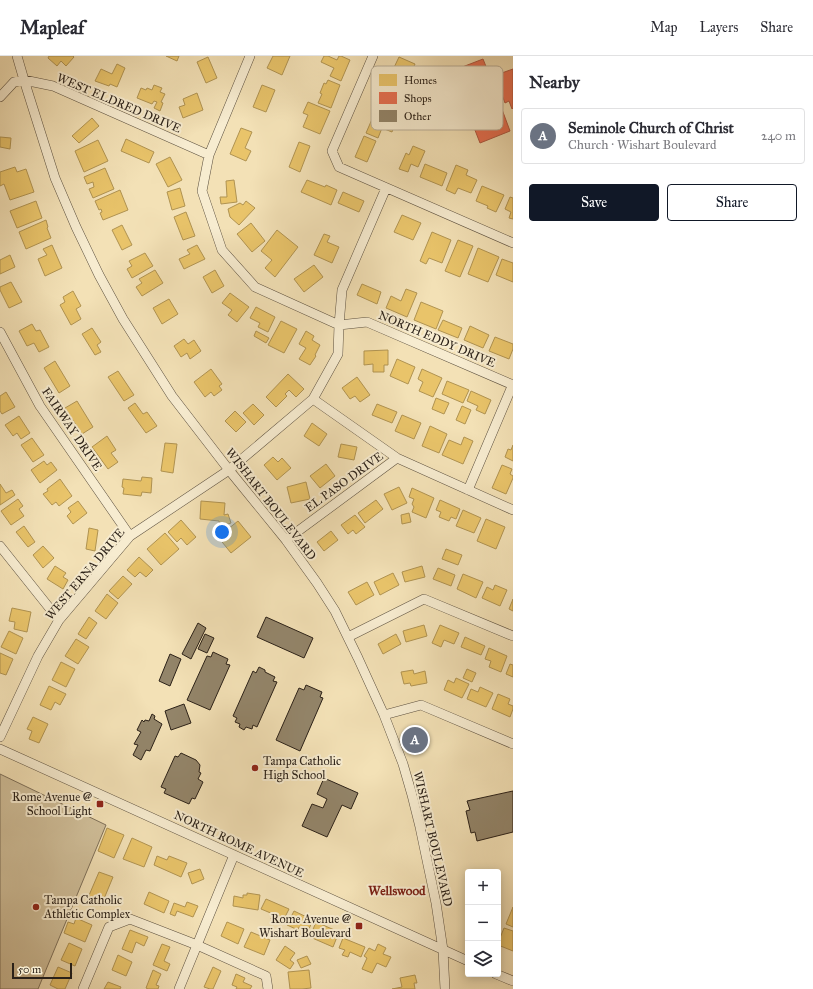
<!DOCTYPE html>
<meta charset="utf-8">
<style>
:root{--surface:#fff;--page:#f2f2f3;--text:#2b2b33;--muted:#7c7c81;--line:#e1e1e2;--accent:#111827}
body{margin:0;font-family:"IM FELL Great Primer",serif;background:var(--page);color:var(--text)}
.controls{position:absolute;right:12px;bottom:12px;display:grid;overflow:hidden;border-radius:4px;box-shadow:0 2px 10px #0003}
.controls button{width:36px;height:36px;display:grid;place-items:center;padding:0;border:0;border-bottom:1px solid var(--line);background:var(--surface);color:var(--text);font:20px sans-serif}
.scale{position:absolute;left:12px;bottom:10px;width:60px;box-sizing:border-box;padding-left:4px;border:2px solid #2b2118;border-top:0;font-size:11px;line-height:14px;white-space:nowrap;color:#2b2118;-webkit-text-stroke:3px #f7ecd0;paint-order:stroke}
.you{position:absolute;left:222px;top:476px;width:14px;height:14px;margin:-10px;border:3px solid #fff;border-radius:50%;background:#1a73e8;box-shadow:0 0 0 6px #1a73e833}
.badge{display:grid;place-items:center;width:26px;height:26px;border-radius:50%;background:var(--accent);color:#fff;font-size:13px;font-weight:700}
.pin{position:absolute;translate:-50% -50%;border:2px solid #fff;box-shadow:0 1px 4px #0006}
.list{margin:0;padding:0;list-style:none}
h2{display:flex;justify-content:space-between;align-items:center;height:52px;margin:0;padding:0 16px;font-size:17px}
h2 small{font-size:13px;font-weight:400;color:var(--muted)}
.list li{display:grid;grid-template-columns:26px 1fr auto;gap:12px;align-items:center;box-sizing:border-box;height:56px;margin:0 8px 8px;padding:0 8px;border:1px solid var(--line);border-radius:4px}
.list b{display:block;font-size:15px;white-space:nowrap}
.list p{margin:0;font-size:13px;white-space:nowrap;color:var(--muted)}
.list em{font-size:13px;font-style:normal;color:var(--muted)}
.actions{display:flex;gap:8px;padding:12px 16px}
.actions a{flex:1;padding:9px 0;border:1px solid var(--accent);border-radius:4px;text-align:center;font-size:14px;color:var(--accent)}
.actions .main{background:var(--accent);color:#fff}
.icon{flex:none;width:22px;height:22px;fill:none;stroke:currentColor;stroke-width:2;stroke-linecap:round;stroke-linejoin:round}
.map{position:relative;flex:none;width:513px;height:933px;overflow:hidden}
header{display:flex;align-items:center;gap:24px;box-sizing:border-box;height:56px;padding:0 20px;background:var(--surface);border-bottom:1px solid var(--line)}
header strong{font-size:19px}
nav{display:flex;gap:22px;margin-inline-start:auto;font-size:14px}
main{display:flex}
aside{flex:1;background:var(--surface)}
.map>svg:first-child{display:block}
</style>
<header>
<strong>Mapleaf</strong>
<nav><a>Map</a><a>Layers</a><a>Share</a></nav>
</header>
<main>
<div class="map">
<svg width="513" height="933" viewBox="0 0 513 933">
<rect width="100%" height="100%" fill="#f3e1b6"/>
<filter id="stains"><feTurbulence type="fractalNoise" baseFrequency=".005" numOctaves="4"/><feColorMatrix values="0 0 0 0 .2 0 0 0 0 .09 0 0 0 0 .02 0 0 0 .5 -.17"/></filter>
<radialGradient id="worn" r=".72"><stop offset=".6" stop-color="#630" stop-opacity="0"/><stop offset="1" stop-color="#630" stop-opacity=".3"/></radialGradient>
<path fill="#d1c09b" stroke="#7e705a" d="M0,718L106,769L38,933H0Z"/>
<path fill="#e9c46a" stroke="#b09351" d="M49,0H73L74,1L66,10L61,5L57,10L48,2Z
M166,0H179L177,5Z
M273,0H290L282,19L267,12Z
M324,0H328L337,4L339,0H341L350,4L341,25L330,20L334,12L321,6Z
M208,1L217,22L206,27L197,6Z
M399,1L415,8L407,27L390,20Z
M117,8L125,12L117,31L110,28L109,30L95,25L101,13L112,18Z
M328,24L340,29L331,52L318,47L322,38L320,37L324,27L326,28Z
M154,29L162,32L160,36L165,38L161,46L163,47L160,55L154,52L157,46L154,45L152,48L137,42L141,32L146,34L147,32L152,34Z
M262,29L275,34L266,56L253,51Z
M197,37L203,54L183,62L179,51L185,49L183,43Z
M308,46L330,55L320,78L303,71L308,59L303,57Z
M376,54L393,61L391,66L395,68L392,76L382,72L378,82L366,77Z
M92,62L99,70L79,87L72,80Z
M241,72L252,76L245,92L251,95L246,105L230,98Z
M364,80L376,85L367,106L355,101Z
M0,81L11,82L10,93L0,91Z
M126,83L154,96L149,107L121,95Z
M98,84L108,105L84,116L75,95Z
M299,86L310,90L300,116L289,111Z
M413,90L425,95L418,111L411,108L408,116L399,113L406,97L409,99Z
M170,101L182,124L168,131L156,108Z
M425,108L447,117L442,130L420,121Z
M456,109L468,114L466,119L477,124L471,137L458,132L455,138L446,134Z
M15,111L17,116L26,113L34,136L10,144L4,128L0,130V116Z
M105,112L114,133L93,142L89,133L94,131L93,126L87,128L84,121Z
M234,124L237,146L221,148L220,141H227L226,125Z
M307,124L325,131L326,129L337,134L331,149L301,136Z
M482,130L504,139L496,156L487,152L488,150L476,145Z
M180,132L185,150L172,154L167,136Z
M120,134L128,154L103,164L100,157L102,156L101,153L99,154L95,145Z
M343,136L364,145L359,156L338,147Z
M510,141L513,142V163L509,162L511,156L505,153Z
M36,145L42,162L17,172L10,155Z
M246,145L255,152L239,169L230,161L228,153L240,147L243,149Z
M186,156L195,180L183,184L174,161Z
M402,159L421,167L413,184L394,176Z
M46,164L48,171L47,172L51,182L26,193L19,176Z
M251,167L265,185L252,196L237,178Z
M122,169L132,189L122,194L112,174Z
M277,174L298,191L275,221L265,212L272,204L261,195Z
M432,176L451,184L442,207L429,202L426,208L420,205Z
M324,178L330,180L327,186L339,191L332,207L314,199Z
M458,184L473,190L460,221L445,215Z
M52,189L62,212L45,220L38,203L47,199L43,193Z
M197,189L205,203L184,213L179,203L190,198L187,194Z
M478,192L499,201L488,226L468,218Z
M145,197L153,210L132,222L127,213L132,210L129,205Z
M10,199L15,211L0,218V204Z
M502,203L513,207V226L496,219Z
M314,209L323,221L304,236L294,223Z
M155,214L163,227L142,240L136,231L142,227L139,223Z
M215,214L224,230L212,237L203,221Z
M11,226L22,246L9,252L0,234V231Z
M362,228L381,236L377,248L357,239Z
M406,233L417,237L407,261L386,252L391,240L401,245Z
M73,235L81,250L76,253L81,263L71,269L60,249L65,246L63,241Z
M230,237L249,251L237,266L228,259L232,254L222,247Z
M169,243L178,258L162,268L153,252Z
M421,246L443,255L436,273L414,264Z
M256,251L275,261L268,276L258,271L260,267L250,262Z
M443,264L462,272L458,282L438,274Z
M281,265L297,273L284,297L268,289Z
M32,268L36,275L40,274L49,291L39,296L34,287L27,290L19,275Z
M470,270L489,279L483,292L464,284Z
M92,272L101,286L97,289L101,296L95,299L82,278Z
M256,275L269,282L266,287L254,280Z
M306,275L314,280L312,284L320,289L315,299L316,300L310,309L299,303L306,292L299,288Z
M495,281L513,288V293L509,303L489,295Z
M184,283L188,288L194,284L201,295L190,303L187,297L181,301L174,290Z
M388,294V309H384V316H373V308L364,309V295Z
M397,303L415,311L408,328L390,320Z
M55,305L70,330L59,337L44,312Z
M211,313L222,328L219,330L222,334L214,340L211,336L205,341L194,326Z
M422,313L442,322L433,341L419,335L423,326L418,323Z
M118,315L134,339L124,345L108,321Z
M288,318L304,333L296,341L289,334L285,338L287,340L276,351L266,341Z
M357,321L370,339L360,346L355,340L350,343L342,332Z
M447,325L469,334L463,347L442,338Z
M471,335L491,344L485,358L476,354L478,350L467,345Z
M6,336L15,351L2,358L0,355V340Z
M436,342L449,347L444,358L432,353Z
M77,345L93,371L82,378L65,352Z
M135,347L143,358L147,356L157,370L146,377L128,352Z
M253,348L264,359L254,369L243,357Z
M377,348L397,356L392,367L372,359Z
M462,350L471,354L465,368L456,364Z
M235,355L246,366L236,376L225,365Z
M402,359L421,367L414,383L395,375Z
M19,360L30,377L21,383L17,377L13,380L5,369Z
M312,367L327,378L319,390L304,380Z
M430,370L447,378L439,397L422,390Z
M107,380L116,394L111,397L118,406L108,413L92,391Z
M464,381L473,385L463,408L442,399L449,384L461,389Z
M32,382L44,399L33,406L21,389Z
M165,387L177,388L173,417L161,415Z
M341,388L357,391L354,404L338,401Z
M513,389V405L505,401L508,393L511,394Z
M273,401L278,406L282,402L291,412L277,424L264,409Z
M44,405L47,409L51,406L57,414L40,427L31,414Z
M326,408L335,420L320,432L310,420Z
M502,409L512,413L510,418L513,420V422L506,438L492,432Z
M142,421L152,422L151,437L142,436L141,440L123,438L124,432L122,431L123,423L141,425Z
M60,423L72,440L59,450L56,446L52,449L43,438L48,435L47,433Z
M306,426L310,443L291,447L287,431Z
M0,428L6,437L12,434L15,439L0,449Z
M399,431L407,447L392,454L384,438Z
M412,432L434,442L426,462L412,456L414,451L412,448L414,443L409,441Z
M18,443L23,450L19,453L24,460L11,469L1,455Z
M376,444L383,453L365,467L358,457Z
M440,444L460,453L456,463L451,461L449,465L439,461L441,456L436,454Z
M78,445L87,457L73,468L67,460L71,456L68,452Z
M201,445L225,447L224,459L228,458L231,467L220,471L219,465L200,463Z
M463,454L481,462L474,477L456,470Z
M409,457L411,466L402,468L401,459Z
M355,459L365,471L356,478L353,474L348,478L341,469Z
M486,463L505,471L496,493L477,485Z
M181,464L196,481L187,489L181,482L177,486L168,476Z
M238,465L251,481L231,497L218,481Z
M24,470L35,486L28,491L16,476Z
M89,472L98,474L95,495L86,493Z
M331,475L338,484L324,495L317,486Z
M165,477L179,493L161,509L147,493Z
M43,490L54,502L43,512L33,499Z
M446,493L462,499L458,509L442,503Z
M139,501L153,514L146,521L140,516L135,521L127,514Z
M55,510L66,517L63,521L68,524L63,533L47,523Z
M422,510L425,521L405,526L402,516Z
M438,512L455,519L451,530L433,523Z
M393,517L399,529L380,539L374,526Z
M463,518L483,526L476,542L457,533Z
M123,520L132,528L118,543L109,535Z
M367,526L374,539L356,549L348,536Z
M495,529L507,534L500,550L482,542L487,531L493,534Z
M107,538L118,547L106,563L95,555Z
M513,543V555L509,553Z
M12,552L31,556L27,576L14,573L15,566L9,565Z
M89,561L97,567L86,583L78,578Z
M424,569L427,580L406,586L403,575Z
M440,569L459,577L454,588L444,584L441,591L432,587Z
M9,575L23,582L16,598L1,591Z
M396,578L401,588L383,598L378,588Z
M465,581L485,590L481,599L461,591Z
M76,583L89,591L78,608L65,600Z
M489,592L507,600L501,616L489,611L491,605L485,603Z
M0,597L13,603L6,619L0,617Z
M61,606L75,613L66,631L52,624Z
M510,608L513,609V621L506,618Z
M467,613L476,617L472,626L463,622Z
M413,614L414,618L425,615L427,627L411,630L410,627L404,628L401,616Z
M456,622L469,628L462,642L444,634L448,624L454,627Z
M49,630L66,638L60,649L55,646L51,654L40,649Z
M480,631L493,637L486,651L467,643L471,633L478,636Z
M498,638L510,643L508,648L513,650V653L510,661L492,653Z
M33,661L48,668L39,687L29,683L32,675L27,673Z
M107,772L124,779L114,802L98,795Z
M132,782L152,791L144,811L123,803Z
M157,800L167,804L169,800L187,807L181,821L154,809Z
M200,813L204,823L192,828L188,817Z
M99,816L113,821L101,850L87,844Z
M149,836L169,845L164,857L144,848Z
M247,837L260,839L258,854L233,850L234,840L243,842V839H247Z
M266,843L289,853L284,863L279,861L276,866L271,863L273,858L261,853Z
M187,846L198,850L193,861L177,855L175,860L170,858L174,847L185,851Z
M513,851V871L506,868Z
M294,855L313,864L308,875L299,871L298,874L287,869Z
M76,862L92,869L85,886L64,877L68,866L74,868Z
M227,866L244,873L238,888L221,880Z
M316,866L339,876L333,891L310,881Z
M504,872L513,875V895L498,889V887Z
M130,874L148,881L144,890L136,886L132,897L122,893Z
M251,876L270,884L264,899L244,891Z
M343,882L365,891L361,901L350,896L348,901L342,899L345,894L339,892Z
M69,887L82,893L75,910L61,904Z
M162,888L170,891L164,905L170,908L167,915L153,909Z
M378,888L386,892L383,898L391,901L386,911L377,907L372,917L362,913L367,902L364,900L369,892L375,895Z
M285,890L295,897L290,904L294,907L290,913L276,904Z
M118,899L132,906L126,920L112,914Z
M307,900L311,908L301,912L297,904Z
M58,911L72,917L65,933H58L50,929Z
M213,911L221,915L213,933H210L204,931Z
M153,914L161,918L156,929L159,930L158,933H148L146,932Z
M309,914L311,932L302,933H290L288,916Z
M236,918L245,922L243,926L252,930L250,933H236L237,931L232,929Z
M415,919L417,927H414L415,933H392L402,931L400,922Z
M108,926L121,931L120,933H104Z"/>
<path fill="#e76f51" stroke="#af5840" d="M483,3L493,28L502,25L499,18L513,13V52L512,53L509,45L505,47L502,39L500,40L501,42L500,43L501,47L500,48L510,75L480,87L452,15Z"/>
<path fill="#93856a" stroke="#2b2118" d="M266,561L313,582L304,602L257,581Z
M198,567L206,572L191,603L182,598Z
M205,578L214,582L207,597L198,593Z
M213,596L228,603L226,608L230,609L210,654L187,644L207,600L211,601Z
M170,598L181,603L170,630L159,625Z
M259,611L265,614V616L275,621L273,625L277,626L257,671L253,669L252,673L246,671L244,674L239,671L240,668L235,666L237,662L233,660L253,615L256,617Z
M306,629L322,636L320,641L323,642L300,695L276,684L299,632L304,634Z
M184,648L191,667L171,674L165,655Z
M152,658L155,660L154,663L162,668L150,695L146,694L141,704L133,699L138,689L134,688L141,676L137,674L142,664L144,666L145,664L149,665Z
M181,697L196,704L200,709L199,716L201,717L198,723L203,726L195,743L192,742L189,748L164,737L166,733L161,731L175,700L178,701Z
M324,722L358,737L351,753L342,749L327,781L302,770L312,748L323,752L327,743L317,738Z
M513,735V776L477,785L475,776L471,777L466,755L470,754L467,745Z"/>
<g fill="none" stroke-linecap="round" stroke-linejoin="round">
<defs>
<path id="minor" d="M17,0L24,24L55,122L76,171L99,219L123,263L172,340L229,414L286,484L317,527L335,555L358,602L384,659L403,708L412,739L420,771L436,847L443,894L445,933
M250,0L209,99L202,135L222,194L255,231L339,269L367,266L513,329
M373,0L332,95L339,111L513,187
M0,41L14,26L24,24L53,30L209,99
M0,276L40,350L130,480
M313,343L397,402L513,454
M468,434L513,328
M286,484L397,402
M0,490L59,564
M348,581L424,543L513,580
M384,659L421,649L513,688
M0,681L38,600L59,564L130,480L229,414L313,343L338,298L339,269L342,234L386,132
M0,693L468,905
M496,918L513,925
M83,933L109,871L130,863L197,889L266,920L268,933
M179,933L234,799"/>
</defs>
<use href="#minor" stroke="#5d5140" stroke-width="10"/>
<use href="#minor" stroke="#f7ecd0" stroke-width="9"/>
</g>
<g fill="#8f2418" stroke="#f7ecd0" stroke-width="1.5">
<circle cx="255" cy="712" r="4"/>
<rect x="96" y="744" width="8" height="8" rx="2"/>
<circle cx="36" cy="851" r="4"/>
<rect x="355" y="866" width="8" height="8" rx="2"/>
</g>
<g text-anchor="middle" stroke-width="4" stroke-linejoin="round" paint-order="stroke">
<g font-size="12" fill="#2b2118" stroke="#f7ecd0">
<text transform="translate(119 47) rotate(23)" y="4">WEST ELDRED DRIVE</text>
<text transform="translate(437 283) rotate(23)" y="4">NORTH EDDY DRIVE</text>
<text transform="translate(72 373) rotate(56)" y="4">FAIRWAY DRIVE</text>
<text transform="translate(344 426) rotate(-36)" y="4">EL PASO DRIVE</text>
<text transform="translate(271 448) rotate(52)" y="4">WISHART BOULEVARD</text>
<text transform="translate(85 518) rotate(-50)" y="4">WEST ERNA DRIVE</text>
<text transform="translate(433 783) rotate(77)" y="4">WISHART BOULEVARD</text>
<text transform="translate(239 788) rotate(25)" y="4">NORTH ROME AVENUE</text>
</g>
<g font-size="12" fill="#2b2118" stroke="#f7ecd0" text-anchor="start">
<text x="263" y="709">Tampa Catholic<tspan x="263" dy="14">High School</tspan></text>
<text x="92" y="745" text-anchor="end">Rome Avenue @<tspan x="92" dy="14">School Light</tspan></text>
<text x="44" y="848">Tampa Catholic<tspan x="44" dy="14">Athletic Complex</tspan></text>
<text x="351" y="867" text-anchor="end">Rome Avenue @<tspan x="351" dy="14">Wishart Boulevard</tspan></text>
</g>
<g font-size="13" font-weight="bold" fill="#7a1f14" stroke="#f7ecd0">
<text x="397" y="839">Wellswood</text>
</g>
</g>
<rect x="371" y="10" width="132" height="64" rx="6" fill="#f7ecd0" stroke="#baaf99" stroke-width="1"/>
<rect x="379" y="18" width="18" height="12" fill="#e9c46a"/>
<rect x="379" y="36" width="18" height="12" fill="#e76f51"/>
<rect x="379" y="54" width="18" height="12" fill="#93856a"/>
<g font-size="11" fill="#2b2118">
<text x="404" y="28">Homes</text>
<text x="404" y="46">Shops</text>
<text x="404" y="64">Other</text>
</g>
<rect width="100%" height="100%" filter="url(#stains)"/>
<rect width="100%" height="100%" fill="url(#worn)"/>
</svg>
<div class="controls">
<button>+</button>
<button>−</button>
<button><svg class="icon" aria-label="layers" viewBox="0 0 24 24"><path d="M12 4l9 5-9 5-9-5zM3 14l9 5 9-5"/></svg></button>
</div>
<div class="scale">50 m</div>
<div class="you"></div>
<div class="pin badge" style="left:415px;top:684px;background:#6b7280">A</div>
</div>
<aside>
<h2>Nearby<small></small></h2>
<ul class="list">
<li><span class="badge" style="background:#6b7280">A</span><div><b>Seminole Church of Christ</b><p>Church · Wishart Boulevard</p></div><em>240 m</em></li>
</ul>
<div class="actions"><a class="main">Save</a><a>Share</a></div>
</aside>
</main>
